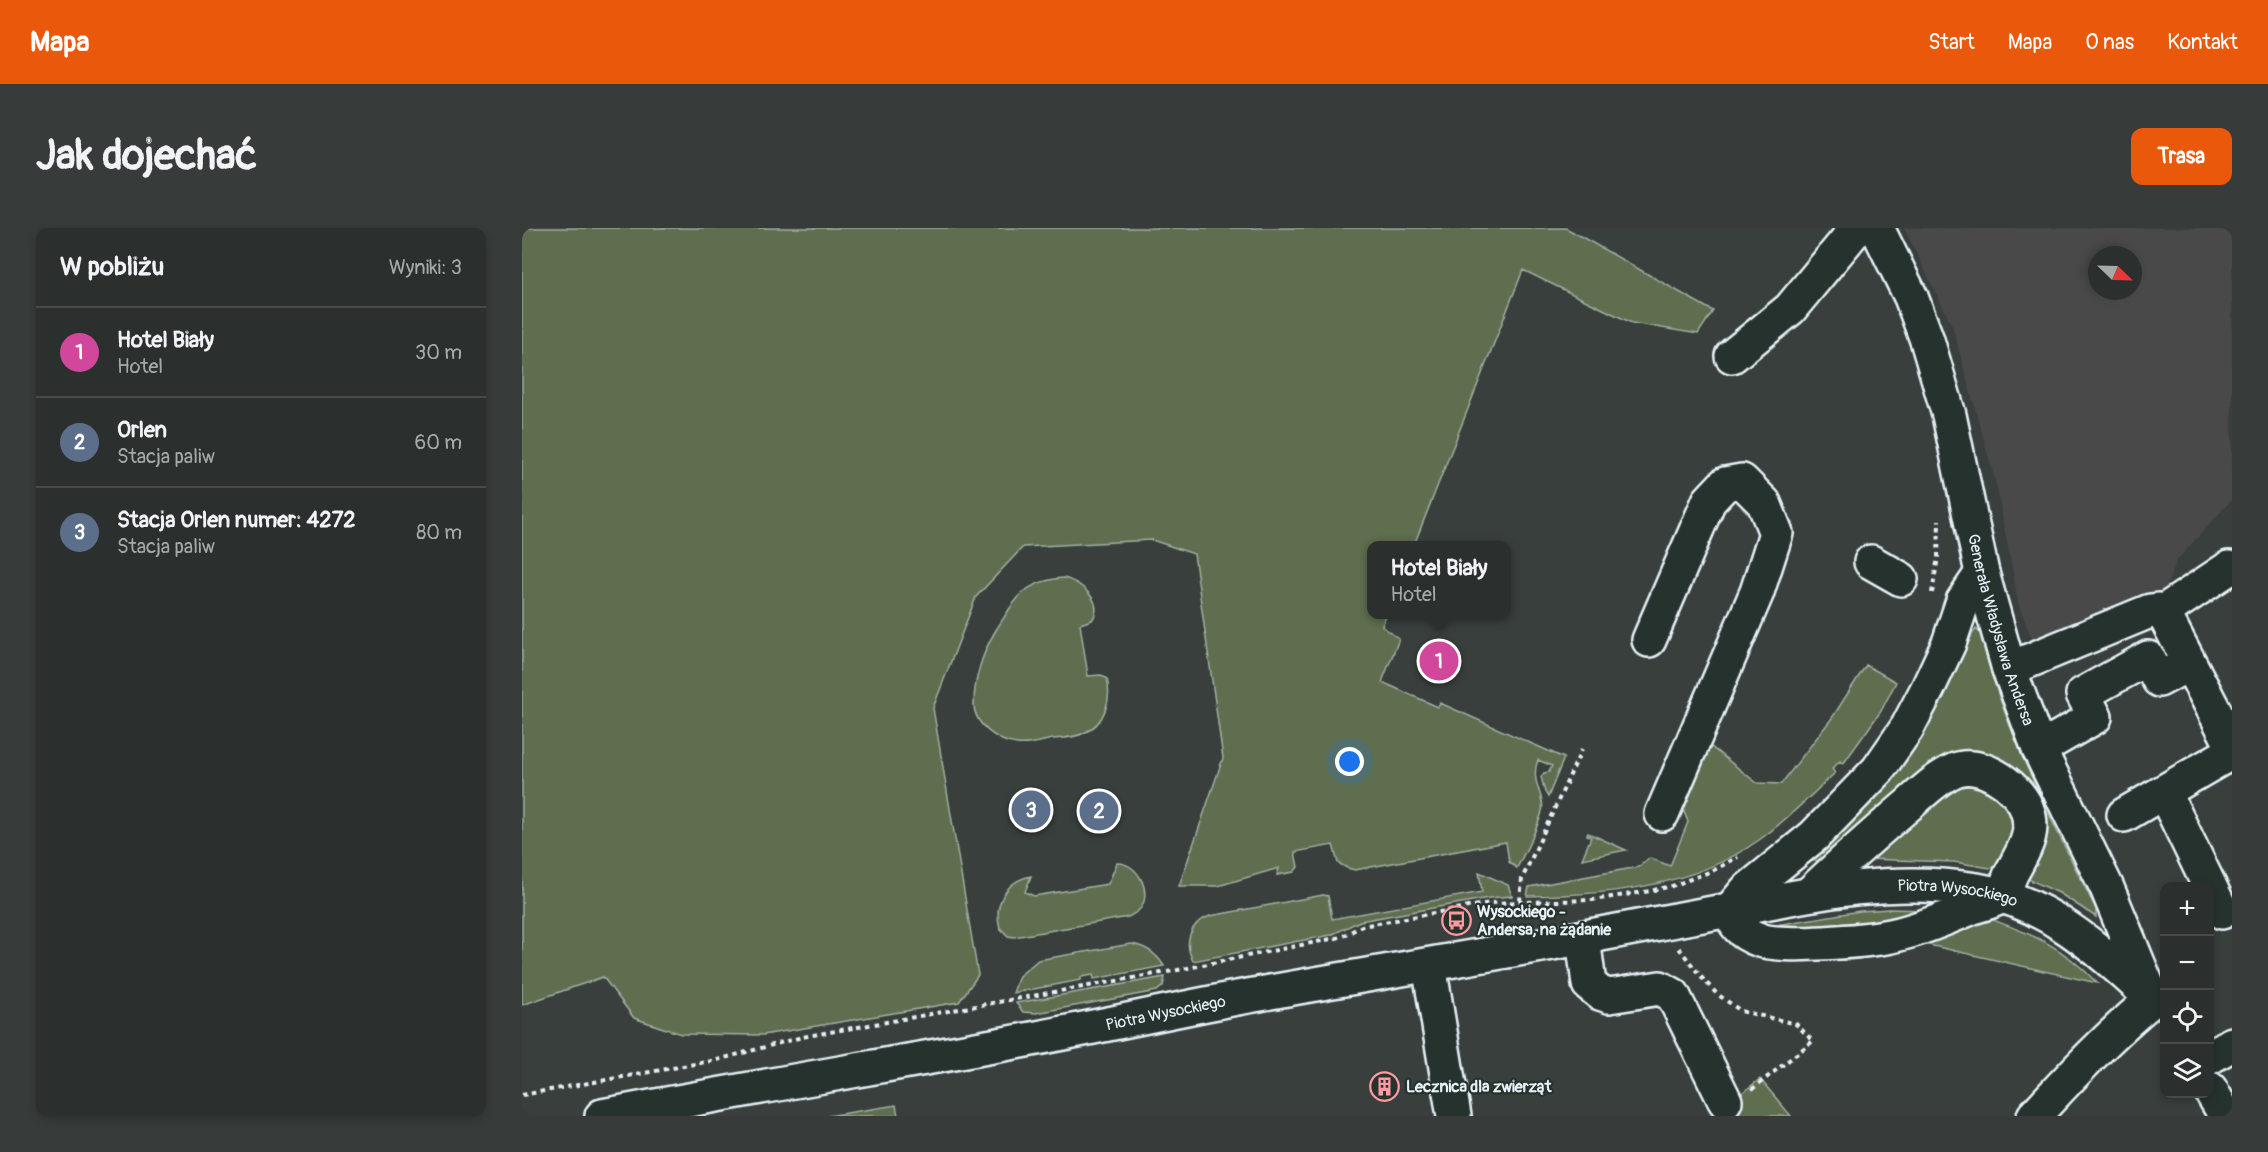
<!DOCTYPE html>
<html lang="pl">
<meta charset="utf-8">
<style>
:root{--surface:#2b2f2d;--page:#373b39;--text:#f1f3f6;--muted:#a6a9aa;--line:#474a49;--accent:#ea580c}
body{margin:0;font-family:Pangolin,sans-serif;background:var(--page);color:var(--text)}
.controls{position:absolute;right:18px;bottom:18px;display:grid;overflow:hidden;border-radius:12px;box-shadow:0 3px 9px #0003}
.controls button{width:54px;height:54px;display:grid;place-items:center;padding:0;border:0;border-bottom:2px solid var(--line);background:var(--surface);color:var(--text);font:30px sans-serif}
.compass{position:absolute;left:1566px;top:18px;width:54px;height:54px;border-radius:50%;background:var(--surface);box-shadow:0 3px 9px #0003;rotate:113deg}
.you{position:absolute;left:828px;top:534px;width:21px;height:21px;margin:-15px;border:4px solid #fff;border-radius:50%;background:#1a73e8;box-shadow:0 0 0 9px #1a73e833}
.badge{display:grid;place-items:center;width:39px;height:39px;border-radius:50%;background:var(--accent);color:#fff;font-size:20px;font-weight:700}
.pin{position:absolute;translate:-50% -50%;border:3px solid #fff;box-shadow:0 2px 6px #0006}
.popup{position:absolute;left:845px;top:313px;width:144px;height:78px;box-sizing:border-box;display:grid;place-content:center;border-radius:12px;background:var(--surface);filter:drop-shadow(0 2px 4px #0005);font-size:20px;white-space:nowrap;color:var(--muted)}
.popup b{font-size:22px;color:var(--text)}
.popup::after{content:'';position:absolute;left:50%;top:100%;margin-left:-12px;border:12px solid transparent;border-top-color:var(--surface)}
.list{margin:0;padding:0;list-style:none}
h2{display:flex;justify-content:space-between;align-items:center;height:78px;margin:0;padding:0 24px;font-size:26px}
h2 small{font-size:20px;font-weight:400;color:var(--muted)}
.list li{display:grid;grid-template-columns:39px 1fr auto;gap:18px;align-items:center;box-sizing:border-box;height:90px;padding:0 24px;border-top:2px solid var(--line)}
.list b{display:block;font-size:22px;white-space:nowrap}
.list p{margin:0;font-size:20px;white-space:nowrap;color:var(--muted)}
.list em{font-size:20px;font-style:normal;color:var(--muted)}
.icon{flex:none;width:33px;height:33px;fill:none;stroke:currentColor;stroke-width:2;stroke-linecap:round;stroke-linejoin:round}
.map{position:relative;flex:none;width:1710px;height:888px;overflow:hidden;border-radius:12px}
header{display:flex;align-items:center;gap:36px;box-sizing:border-box;height:84px;padding:0 30px;background:var(--accent);color:#fff}
header strong{font-size:28px}
nav{display:flex;gap:33px;margin-inline-start:auto;font-size:21px}
.intro{display:flex;align-items:center;justify-content:space-between;box-sizing:border-box;height:144px;padding:0 36px}
h1{margin:0;font-size:42px}
.button{padding:15px 27px;border-radius:12px;background:var(--accent);color:#fff;font-size:21px;font-weight:700}
main{display:flex;gap:36px;padding:0 36px}
aside{flex:1;background:var(--surface);border-radius:12px;box-shadow:0 3px 9px #0003}
.map>svg:first-child{display:block}
</style>
<header>
<strong>Mapa</strong>
<nav><a>Start</a><a>Mapa</a><a>O nas</a><a>Kontakt</a></nav>
</header>
<div class="intro"><h1>Jak dojechać</h1><a class="button">Trasa</a></div>
<main>
<aside>
<h2>W pobliżu<small>Wyniki: 3</small></h2>
<ul class="list">
<li><span class="badge" style="background:#d1479c">1</span><div><b>Hotel Biały</b><p>Hotel</p></div><em>30 m</em></li>
<li><span class="badge" style="background:#5c6f8a">2</span><div><b>Orlen</b><p>Stacja paliw</p></div><em>60 m</em></li>
<li><span class="badge" style="background:#5c6f8a">3</span><div><b>Stacja Orlen numer: 4272</b><p>Stacja paliw</p></div><em>80 m</em></li>
</ul>
</aside>
<div class="map">
<svg width="1710" height="888" viewBox="0 0 1710 888">
<rect width="100%" height="100%" fill="#393f3c"/>
<filter id="ink" filterUnits="userSpaceOnUse"><feTurbulence type="fractalNoise" baseFrequency=".0167" numOctaves="2"/><feDisplacementMap in="SourceGraphic" scale="12" xChannelSelector="R" yChannelSelector="G"/><feConvolveMatrix kernelMatrix="1 2 1 2 8 2 1 2 1" color-interpolation-filters="sRGB"/></filter>
<g filter="url(#ink)">
<path fill="#494a4a" fill-rule="evenodd" d="M1382,0H1710V271L1655,332L1641,366L1514,421L1497,378L1474,256L1430,97ZM1575,27H1611V63H1575Z"/>
<path fill="#5f6e50" stroke="#a4b0a4" stroke-width="1.5" d="M0,0H1044L1191,83L1176,106L1110,95L1001,42L892,317L850,318V386L864,387L860,398L877,411L860,454L916,479L918,475L1042,530L1026,569L1023,564L1019,549L1022,545L1027,544L1030,538L1016,532C1007,554 1024,568 1020,583C1016,601 1003,623 995,640L987,634L984,614L833,642L825,640L816,635L811,617L773,624L776,639L772,644L755,647L757,640L696,658H657L701,530L672,326L630,312L501,319L454,369L411,480L456,747L437,774L241,807L159,806L112,790L81,749L0,777Z
M542,350C559,354 583,374 570,392L558,396L566,448L579,447L585,451C590,471 583,496 562,505C553,510 541,510 531,511C520,513 506,518 495,516C476,514 452,497 452,476C452,451 461,423 474,402C494,371 501,353 542,350Z
M1454,401L1458,405C1482,502 1529,592 1574,681V689L1537,665L1508,652L1505,648L1516,617L1472,536L1316,622L1297,632L1285,634L1339,585L1369,551L1414,480L1451,405Z
M1344,437L1374,454L1359,483L1321,536L1318,533L1310,541L1313,545C1288,568 1264,593 1237,612C1170,660 1084,667 1005,668L1007,659L1116,639L1128,630L1148,638L1166,594L1158,573L1184,515L1235,555L1259,556L1310,490Z
M1461,552L1498,593L1478,638L1468,640L1432,634L1344,631L1431,556Z
M1066,605L1104,622L1060,631L1069,609L1065,607Z
M595,635C616,634 631,665 618,681C615,684 610,687 606,689L492,709L486,708L478,700C471,676 484,653 509,648L503,664L512,668L586,656Z
M957,644L986,657L990,668L967,670L838,693L809,707L671,733C661,714 668,695 688,688L801,667L806,668L810,691L960,664Z
M1367,681L1409,682L1350,701L1236,700L1338,683Z
M1460,688C1510,706 1538,716 1575,755L1398,715Z
M609,716C624,718 634,725 642,738L572,751L571,747L559,749V752L491,765L497,748L516,732Z
M643,749L641,758L635,763L514,785L501,784L494,775Z
M1238,851L1269,888H1190Z
M374,877L376,888H306Z"/>
<g fill="none" stroke-linecap="round" stroke-linejoin="round">
<defs>
<g id="minor">
<path id="s1" d="M1355,0L1389,69L1405,112L1427,187L1460,345L1487,441L1517,521L1585,660L1627,762"/>
<path d="M1210,128L1268,81L1335,0"/>
<path d="M1349,334L1379,351"/>
<path d="M1641,384L1710,517"/>
<path d="M1641,384L1707,340"/>
<path d="M1127,412L1187,273L1203,256L1220,253L1242,275L1254,305L1235,364L1140,586"/>
<path d="M1487,441L1628,383L1636,382L1641,384"/>
<path d="M1517,521L1573,489L1561,466L1626,430L1637,452L1667,436"/>
<path d="M1642,564L1700,684"/>
<path d="M1602,587L1710,524"/>
<path d="M1209,681C1211,698 1223,707 1238,712C1260,720 1344,713 1369,708C1397,702 1425,690 1451,679C1459,676 1474,673 1480,667C1484,662 1486,652 1489,646C1501,623 1515,605 1504,579C1494,556 1457,532 1433,542C1415,550 1400,565 1385,578C1352,606 1319,636 1287,666"/>
<path d="M1209,681L1224,663L1292,608L1356,542L1385,500L1406,460L1427,415L1441,373L1460,345"/>
<path d="M1061,710L1067,756L1078,765L1087,768L1138,760L1151,767L1203,873"/>
<path d="M907,737L932,888"/>
<path d="M1688,829L1710,816"/>
<path d="M1688,861L1704,888"/>
<path id="s2" d="M80,888C217,862 355,839 493,814C567,801 641,784 715,770C818,751 922,734 1025,716C1086,705 1147,693 1207,682C1291,665 1370,648 1455,662C1527,674 1579,724 1631,771"/>
<path d="M1512,888C1550,847 1587,807 1631,771"/>
</g>
</defs>
<use href="#minor" stroke="#e8f1f8" stroke-width="38"/>
<path stroke="#e8f1f8" stroke-width="4" stroke-dasharray="4.5 4.5" stroke-linecap="butt" d="M1410,365L1416,329L1417,292
M998,673L1000,651L1060,521
M1157,720L1180,750L1195,766L1219,783L1274,796L1291,813L1229,862
M0,867L195,832L280,809L656,742L819,709L840,698L968,675L1071,672L1128,663L1150,658L1190,643L1216,629"/>
<use href="#minor" stroke="#26332d" stroke-width="33"/>
</g>
</g>
<defs>
<symbol id="bus-ring" viewBox="-11 -11 22 22"><circle r="9.5" fill="#26332d" stroke="#ff9aa2" stroke-width="1.5"/><path d="M-5-6H5V4H4V6H2V4H-2V6H-4V4H-5ZM-3.5-4V0h7V-4ZM-3.5 1.2v1.5H-2V1.2ZM2 1.2v1.5H3.5V1.2Z" fill="#ff9aa2"/></symbol>
<symbol id="building-ring" viewBox="-11 -11 22 22"><circle r="9.5" fill="#26332d" stroke="#ff9aa2" stroke-width="1.5"/><path d="M-4-6H4V6H1V3H-1V6H-4ZM-2.5-4.3h1.7v1.8h-1.7ZM.8-4.3h1.7v1.8H.8ZM-2.5-1h1.7V.8h-1.7ZM.8-1h1.7V.8H.8Z" fill="#ff9aa2"/></symbol>
</defs>
<g fill-rule="evenodd">
<use href="#bus-ring" x="918" y="676" width="33" height="33"/>
<use href="#building-ring" x="846" y="842" width="33" height="33"/>
</g>
<g text-anchor="middle" stroke-width="4.5" stroke-linejoin="round" paint-order="stroke">
<g font-size="16" fill="#e8f1f8" stroke="#26332d">
<text dy="6" stroke="none"><textPath href="#s1" startOffset="422">Generała Władysława Andersa</textPath></text>
<text dy="6" stroke="none"><textPath href="#s2" startOffset="1377">Piotra Wysockiego</textPath></text>
<text dy="6" stroke="none"><textPath href="#s2" startOffset="573">Piotra Wysockiego</textPath></text>
</g>
<g font-size="16" font-weight="bold" fill="#e8f1f8" stroke="#26332d" text-anchor="start">
<text x="955" y="689">Wysockiego -<tspan x="955" dy="18">Andersa, na żądanie</tspan></text>
<text x="884" y="864">Lecznica dla zwierząt</text>
</g>
</g>
</svg>
<div class="controls">
<button>+</button>
<button>−</button>
<button><svg class="icon" aria-label="locate" viewBox="0 0 24 24"><circle cx="12" cy="12" r="6"/><path d="M12 2v4M12 18v4M2 12h4M18 12h4"/></svg></button>
<button><svg class="icon" aria-label="layers" viewBox="0 0 24 24"><path d="M12 4l9 5-9 5-9-5zM3 14l9 5 9-5"/></svg></button>
</div>
<svg class="compass" viewBox="-18 -18 36 36"><path d="M0-13l5 13h-10z" fill="#e53935"/><path d="M0 13l5-13h-10z" fill="#a6a9aa"/></svg>
<div class="you"></div>
<div class="pin badge" style="left:917px;top:433px;background:#d1479c">1</div>
<div class="popup"><b>Hotel Biały</b>Hotel</div>
<div class="pin badge" style="left:577px;top:583px;background:#5c6f8a">2</div>
<div class="pin badge" style="left:509px;top:582px;background:#5c6f8a">3</div>
</div>
</main>
